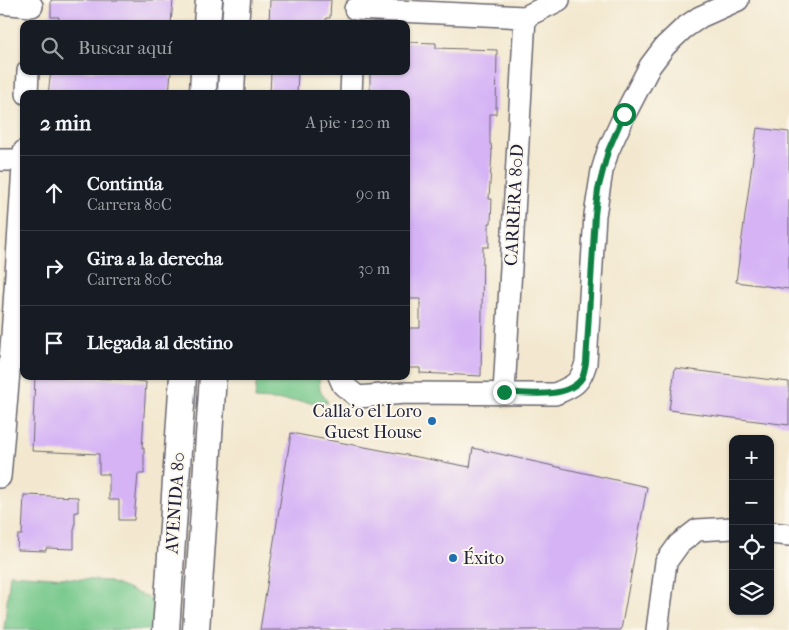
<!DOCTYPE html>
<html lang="es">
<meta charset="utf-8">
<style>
:root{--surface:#171b24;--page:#242831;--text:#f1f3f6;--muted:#9ea1a6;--line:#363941}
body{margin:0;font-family:"IM FELL French Canon",serif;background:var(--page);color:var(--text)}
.controls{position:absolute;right:15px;bottom:15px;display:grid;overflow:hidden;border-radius:10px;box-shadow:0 1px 4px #0004}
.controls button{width:45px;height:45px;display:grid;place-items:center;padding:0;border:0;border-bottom:1px solid var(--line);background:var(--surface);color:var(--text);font:25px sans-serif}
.stop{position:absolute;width:15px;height:15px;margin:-11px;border:4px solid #0b8043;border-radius:50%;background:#fff}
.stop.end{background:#0b8043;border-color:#fff;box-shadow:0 1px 5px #0008}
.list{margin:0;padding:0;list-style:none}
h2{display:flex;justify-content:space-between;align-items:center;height:65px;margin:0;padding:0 20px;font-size:21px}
h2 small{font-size:16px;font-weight:400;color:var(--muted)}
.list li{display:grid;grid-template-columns:32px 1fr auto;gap:15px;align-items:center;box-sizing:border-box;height:75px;padding:0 20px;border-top:1px solid var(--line)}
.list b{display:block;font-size:19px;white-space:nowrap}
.list p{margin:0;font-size:16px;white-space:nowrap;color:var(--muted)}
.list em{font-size:16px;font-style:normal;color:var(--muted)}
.icon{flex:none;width:28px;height:28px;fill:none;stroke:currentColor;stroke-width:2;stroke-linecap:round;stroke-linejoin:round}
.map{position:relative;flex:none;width:789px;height:630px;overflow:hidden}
.search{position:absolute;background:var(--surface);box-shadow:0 1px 4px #0004;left:20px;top:20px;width:390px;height:55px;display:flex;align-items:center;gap:12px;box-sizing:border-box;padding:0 18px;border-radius:10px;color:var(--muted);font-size:19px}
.panel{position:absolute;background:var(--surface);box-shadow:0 1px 4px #0004;left:20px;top:90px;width:390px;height:290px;border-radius:10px}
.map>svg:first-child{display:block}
</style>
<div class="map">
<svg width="789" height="630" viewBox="0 0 789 630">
<rect width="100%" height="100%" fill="#fbf7ec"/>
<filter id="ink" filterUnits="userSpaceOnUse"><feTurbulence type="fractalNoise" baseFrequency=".02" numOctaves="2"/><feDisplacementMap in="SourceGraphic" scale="10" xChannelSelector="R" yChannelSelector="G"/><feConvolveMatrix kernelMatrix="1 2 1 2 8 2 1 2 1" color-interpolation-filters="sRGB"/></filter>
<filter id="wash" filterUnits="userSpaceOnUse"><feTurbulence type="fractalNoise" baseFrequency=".0096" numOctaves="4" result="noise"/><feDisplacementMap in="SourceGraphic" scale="20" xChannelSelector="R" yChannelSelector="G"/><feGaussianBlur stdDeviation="1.12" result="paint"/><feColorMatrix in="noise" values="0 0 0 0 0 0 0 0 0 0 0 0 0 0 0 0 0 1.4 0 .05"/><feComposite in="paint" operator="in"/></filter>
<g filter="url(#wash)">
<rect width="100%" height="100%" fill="#f3e8cf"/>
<path fill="#76c88b" stroke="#4c7563" d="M257,376L319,377L320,390L328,403L255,399Z
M10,574L107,581L154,600L153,630H4Z"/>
<g id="blocks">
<path fill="#d5b3f5" d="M51,0H173L171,24H58L59,17H51Z
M270,0H331L330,18H326V24H269Z
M406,42L436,43V48L497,50L496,114H490V144H491L492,152L489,199H492L491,223H489V247H483L481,376L420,373V368H406V328H420V299H406V94H370V71H406Z
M51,71H171L169,94H48Z
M271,72L298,73L297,94H270Z
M757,128L789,132V289L736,282Z
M675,368L789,382V425L669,410Z
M35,376L117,379L146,382L142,448H144V474H138L134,520H119V500H109V474H99V454L32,451Z
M291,433L470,467L473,448L647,487L621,630H260Z
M24,495L78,497V512H75V529H74V549L46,548V551L17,550L18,535H22Z"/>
</g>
</g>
<g filter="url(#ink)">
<use href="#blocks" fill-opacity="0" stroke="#6b676f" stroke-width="1"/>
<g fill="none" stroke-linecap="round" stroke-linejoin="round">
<defs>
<path id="minor" d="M0,3L32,6
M355,9L525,17L559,0
M27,94L28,71
M351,94L352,71
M0,160H24
M339,376L343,385L358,397L405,393L555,394C574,386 580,384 586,363L595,215L602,171L608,151L625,114L650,66L665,46L684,28L700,17L738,0
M504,393L525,17
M0,477L12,336L24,151
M770,533L789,535
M657,630L666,562L679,544L697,530L733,528"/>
<path id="major" d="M207,24L209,0
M235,24L237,0
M203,94L204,71
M231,94L232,71
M166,630L183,376
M196,630L213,376"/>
</defs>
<use href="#minor" stroke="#6b676f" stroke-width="24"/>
<use href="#major" stroke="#6b676f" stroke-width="29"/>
<use href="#minor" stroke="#fff" stroke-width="21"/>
<use href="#major" stroke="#fff" stroke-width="26"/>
</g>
</g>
<g fill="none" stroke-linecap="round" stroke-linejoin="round" filter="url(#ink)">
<path stroke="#0b8043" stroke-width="6" d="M504,392C526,393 567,400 582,378C584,374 585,367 586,363L595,215L598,190L608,151L624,114"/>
</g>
<g fill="#1f6fb2" stroke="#fbf7ec" stroke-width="2">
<circle cx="432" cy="421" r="5"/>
<circle cx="453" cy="558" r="5"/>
</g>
<g text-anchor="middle" stroke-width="4" stroke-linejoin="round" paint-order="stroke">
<g font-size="18" fill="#22223b" stroke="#fbf7ec">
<text transform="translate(514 205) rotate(-87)" y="6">CARRERA 80D</text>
<text transform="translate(175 503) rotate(-86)" y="6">AVENIDA 80</text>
</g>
<g font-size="18" fill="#22223b" stroke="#fbf7ec" text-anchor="end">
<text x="422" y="417">Calla'o el Loro<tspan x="422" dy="21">Guest House</tspan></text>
<text x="463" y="564" text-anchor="start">Éxito</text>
</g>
</g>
</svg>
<div class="controls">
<button>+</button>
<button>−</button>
<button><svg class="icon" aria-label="locate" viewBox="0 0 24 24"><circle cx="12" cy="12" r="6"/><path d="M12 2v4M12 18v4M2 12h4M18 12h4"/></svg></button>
<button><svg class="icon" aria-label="layers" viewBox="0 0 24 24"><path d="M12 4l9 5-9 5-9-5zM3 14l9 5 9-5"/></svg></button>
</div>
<div class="stop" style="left:624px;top:114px"></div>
<div class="stop end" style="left:504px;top:392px"></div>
<div class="search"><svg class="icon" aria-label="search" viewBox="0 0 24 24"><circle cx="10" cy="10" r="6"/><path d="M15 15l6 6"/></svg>Buscar aquí</div>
<section class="panel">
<h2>2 min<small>A pie · 120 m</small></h2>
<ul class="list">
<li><svg class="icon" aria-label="ahead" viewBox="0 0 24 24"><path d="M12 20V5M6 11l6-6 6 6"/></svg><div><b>Continúa</b><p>Carrera 80C</p></div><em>90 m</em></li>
<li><svg class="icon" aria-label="right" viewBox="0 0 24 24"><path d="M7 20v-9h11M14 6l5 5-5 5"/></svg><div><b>Gira a la derecha</b><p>Carrera 80C</p></div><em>30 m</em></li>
<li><svg class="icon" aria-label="arrive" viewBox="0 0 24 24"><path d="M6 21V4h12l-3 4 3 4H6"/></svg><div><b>Llegada al destino</b></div></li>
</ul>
</section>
</div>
